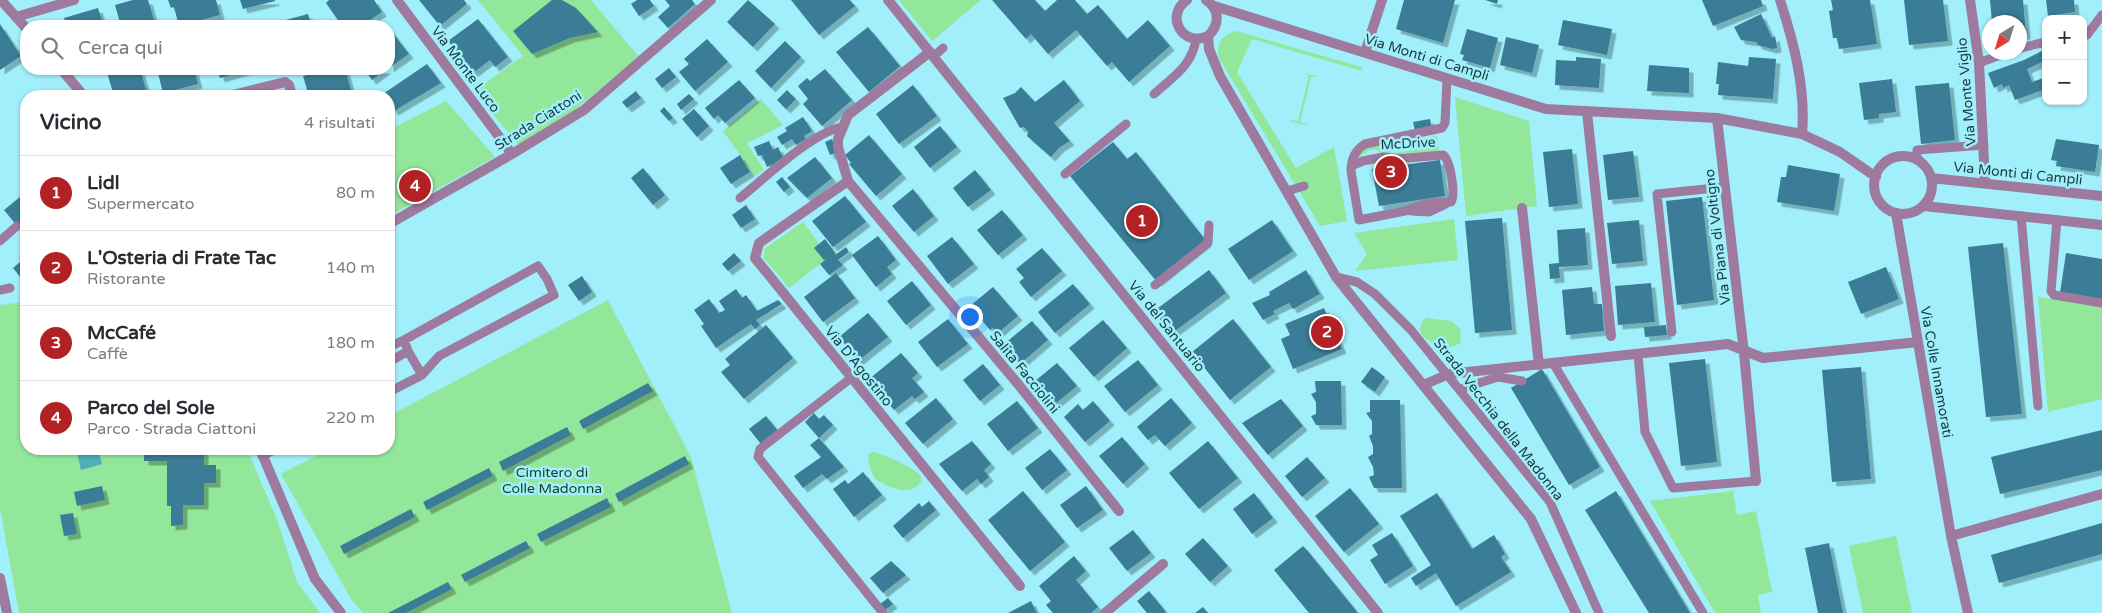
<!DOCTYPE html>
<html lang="it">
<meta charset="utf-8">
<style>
:root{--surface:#fff;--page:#f2f2f3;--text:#2b2b33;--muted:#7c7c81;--line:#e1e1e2;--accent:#b22123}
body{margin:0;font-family:"Varela Round",sans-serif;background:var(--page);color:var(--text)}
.controls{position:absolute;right:15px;top:15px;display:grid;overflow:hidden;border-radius:10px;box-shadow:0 1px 4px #0004}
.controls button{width:45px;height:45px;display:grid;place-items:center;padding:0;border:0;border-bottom:1px solid var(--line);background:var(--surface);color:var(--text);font:25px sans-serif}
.compass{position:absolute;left:1982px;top:15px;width:45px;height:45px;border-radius:50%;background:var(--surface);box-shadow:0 1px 4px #0004;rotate:218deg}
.you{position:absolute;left:969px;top:316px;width:18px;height:18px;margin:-12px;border:4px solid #fff;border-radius:50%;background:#1a73e8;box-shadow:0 0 0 8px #1a73e833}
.badge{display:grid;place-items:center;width:32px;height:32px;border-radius:50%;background:var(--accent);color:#fff;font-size:16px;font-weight:700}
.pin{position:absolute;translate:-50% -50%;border:2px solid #fff;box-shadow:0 1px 5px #0006}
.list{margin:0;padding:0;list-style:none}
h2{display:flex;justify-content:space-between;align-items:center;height:65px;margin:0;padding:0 20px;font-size:21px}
h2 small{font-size:16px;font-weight:400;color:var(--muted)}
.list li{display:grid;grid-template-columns:32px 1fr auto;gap:15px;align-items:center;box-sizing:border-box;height:75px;padding:0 20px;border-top:1px solid var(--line)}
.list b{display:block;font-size:19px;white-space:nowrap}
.list p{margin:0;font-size:16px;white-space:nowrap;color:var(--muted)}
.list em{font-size:16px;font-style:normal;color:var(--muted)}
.icon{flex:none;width:28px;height:28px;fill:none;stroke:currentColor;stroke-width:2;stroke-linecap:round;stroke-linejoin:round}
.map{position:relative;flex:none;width:2102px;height:613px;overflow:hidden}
.search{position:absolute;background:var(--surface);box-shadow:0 1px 4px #0004;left:20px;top:20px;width:375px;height:55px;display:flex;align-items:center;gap:12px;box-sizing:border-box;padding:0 18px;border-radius:20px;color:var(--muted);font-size:19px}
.panel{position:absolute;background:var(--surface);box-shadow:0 1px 4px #0004;left:20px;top:90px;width:375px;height:365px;border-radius:20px}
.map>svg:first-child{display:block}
</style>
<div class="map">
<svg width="2102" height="613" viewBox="0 0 2102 613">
<defs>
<filter id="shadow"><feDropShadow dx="4.5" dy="4.5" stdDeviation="0" flood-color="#0004"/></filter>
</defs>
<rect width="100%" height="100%" fill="#a0effa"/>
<path fill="#93e79b" d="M478,0H591L639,57L571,113L520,147L474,91L523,56Z
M899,0H981L932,41Z
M1236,31L1362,67V71L1252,39L1237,72L1296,168L1334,147L1347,221L1320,226L1219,58C1215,44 1222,35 1236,31Z
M1303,73L1318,77H1311L1300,122L1307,124V125L1291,122V120L1298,121L1309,76Z
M1455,97L1529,121L1537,206L1466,216Z
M761,99L783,125L747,143L764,170L755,176L723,131Z
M446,101L495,157L389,216V130Z
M1437,136L1439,152C1426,154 1409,159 1396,158C1375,155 1378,139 1356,161L1363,147L1388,144L1390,154L1431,147L1430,137Z
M1454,219L1458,260L1355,271L1367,254L1354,233Z
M803,222L829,257L789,288L764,258V249Z
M2038,297L2102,307V399L2048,412Z
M608,300L691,457L732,613H363L351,599L281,474L329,449H389V416Z
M26,302V449H247L278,522L297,582L320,613H19L0,508V305Z
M1426,318L1451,321L1460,328L1461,343L1449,348C1434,345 1409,335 1426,318Z
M872,452C882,453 915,468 921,476V482C909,498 891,487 876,480L870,469L868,455Z
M1733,491L1737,515L1756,511L1772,592L1758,595L1761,613H1715L1650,501Z
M1896,536L1912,613H1863L1849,546Z"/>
<path fill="#4eaeba" d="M76,449H98L102,464L81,470Z"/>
<path fill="#3a7c96" filter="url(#shadow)" d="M133,0H148L156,26H121L115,5Z
M168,0H216L220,15L179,26L174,7L171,8Z
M240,0H275V1L243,9Z
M329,0H374L382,12L361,26H342L326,3Z
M419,0H464L467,4L440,26Z
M552,0H562L576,8L598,32L570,38L532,54L513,31Z
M637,0H650L654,6L639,16L631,4Z
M665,0H692L695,4L668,28L658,17L670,6Z
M748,0L775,24L753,47L727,22Z
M791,0H850L855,6L819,35Z
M992,0H1035L1045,11L1057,0H1075L1087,14L1098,5L1127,39L1148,20L1170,46L1129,82L1112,62L1107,66L1076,30L1048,54L1031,34L1026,39Z
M1404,0H1455L1443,43L1396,29Z
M1485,0H1498L1497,4Z
M1702,0H1761L1763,6L1713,26Z
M1831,0H1870L1877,44L1839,49L1837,38H1833L1829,11L1833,10Z
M1904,0H1943L1948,41L1909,45Z
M1990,0H2023L2026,35H2020V22H1992Z
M2046,0H2074L2075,12L2048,16Z
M98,8L104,26H67L64,18Z
M308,14L312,26H264Z
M1761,14L1772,38L1775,36L1777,48L1772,49L1758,45L1756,42L1741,40L1734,27Z
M478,19L508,57L495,67L490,60L473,73L448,41Z
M1563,20L1612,29L1607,55L1558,45Z
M0,24L21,56L0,70Z
M868,27L900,66L869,92L836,52Z
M389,28L409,54L389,68Z
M1467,29L1498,38L1490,68L1462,60L1464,55L1460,54Z
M1506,37L1539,45L1532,73L1500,65Z
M707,39L728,62L695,91L679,72L689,64L684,59Z
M785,41L801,57L771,88L755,71Z
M2046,49V60L2027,69L2032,82L2046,77V89L2015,100L2009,85L2003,88L2002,84L1994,88L1988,73L2024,60Z
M1576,57L1601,59L1599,88L1555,85L1556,60L1576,61Z
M1749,57L1776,59L1773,99L1718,95L1719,84H1716L1718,62L1748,66Z
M427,64L441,83L394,111L389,104V96H380Z
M1649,65L1689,68V93L1647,91Z
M669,68L676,77L662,88L655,79Z
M106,69H140L148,96H114Z
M157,69H194L198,84L163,93Z
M217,69H251L220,78Z
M330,69H345L351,90L328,96H309L303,76Z
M364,69H387L372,80Z
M825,69L852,100L822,126L803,104L808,99L798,86L807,78L810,81Z
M1892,79L1896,112L1879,114V118L1864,120L1859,83Z
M739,80L755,98L725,123L718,115L714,119L705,108Z
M1064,80L1080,101L1054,123L1070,141L1060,147L1051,157L1027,136L1028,132L1024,127L1020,128L1003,98L1015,93L1021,87L1035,102Z
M1949,83L1955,140L1921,144L1915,86Z
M913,85L937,116L899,144L876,114Z
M787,90L796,99L786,109L777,100Z
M636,91L641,98L627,108L622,102Z
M689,94L694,99L681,110L677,104Z
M664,107L673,118L669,121L660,111Z
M694,109L709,126L697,137L682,119Z
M803,117L812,131L804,136L806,139L796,145L792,139L782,145L777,137L787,131L785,128Z
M1430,119L1432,129L1415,131L1413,122Z
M940,126L957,147L930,168L914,147Z
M869,135L902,174L876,196L849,164L851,163L845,155Z
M832,139L837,152L830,155L825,142Z
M2056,139L2099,145L2095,172L2056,166L2057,161L2051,160Z
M769,141L773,150L778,147L784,159L767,167L762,155L758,156L754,147Z
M1113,142L1127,159L1136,152L1207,242L1157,282L1070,176Z
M1572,149L1578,204L1549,207L1543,152Z
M1633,151L1639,197L1608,200L1603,155Z
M740,155L750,172L731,184L720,168Z
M815,157L832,178L807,198L787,178Z
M1440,160L1445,196L1379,206L1372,169Z
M1788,165L1840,174L1834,211L1777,202L1781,177H1786Z
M643,168L665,195L653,205L631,178Z
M975,170L991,190L968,207L953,188Z
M782,177L790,187L784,192L776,182Z
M913,189L934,216L914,232L892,206Z
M26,192V229L22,232L4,210Z
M845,196L866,222L833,247L812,221Z
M1702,197L1714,300L1677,305L1666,201Z
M746,205L755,219L741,228L732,215Z
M1002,210L1023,235L998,255L977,230Z
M1502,218L1512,330L1475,333L1465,221Z
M1272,220L1293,251L1249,280L1228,249Z
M1639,220L1643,261L1612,264L1607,223Z
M1585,228L1588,265L1559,267L1560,278L1550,279L1549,264L1559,263L1557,230Z
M878,236L896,260L887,267L892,274L876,287L852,255Z
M952,237L974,264L948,284L927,256Z
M825,239L835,253V255L846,247L849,252L838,260L843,265L829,275L820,264L829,257L824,260L814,248Z
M2003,243L2022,414L1986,417L1968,247Z
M1042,248L1062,271L1031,297L1019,282L1024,278L1016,269Z
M734,253L741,261L728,271L722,264Z
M2066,253L2102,259V300L2060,293Z
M26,257V284L13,268Z
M1886,267L1899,299L1861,314L1848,282Z
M1209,270L1226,293L1171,334L1154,311Z
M1306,270L1320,294L1293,309L1289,303L1273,311L1275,314L1263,320L1252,303L1270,295L1269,292Z
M836,273L855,298L823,322L804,297Z
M582,276L592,292L579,301L568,285Z
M912,281L931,305L906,325L887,301Z
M1651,283L1655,322L1618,325L1615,286Z
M1073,284L1090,304L1055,333L1038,312Z
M993,287L1018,316L998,333L993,328L990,330L970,306Z
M1592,287L1594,304H1602L1604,331L1566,335L1562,290Z
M736,289L742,298L746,295L757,311L778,300L782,304L756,320L760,325L755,329L751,324L716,348L701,326L704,324L694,310L709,299L719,313L725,310L719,301Z
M1324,308L1342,349L1293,369L1281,339L1290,335L1285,324Z
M868,313L888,337L858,361L839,337Z
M948,319L968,344L937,367L918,342Z
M1233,319L1271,367L1230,400L1192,352Z
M1103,320L1127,348L1094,377L1069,348Z
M1032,321L1048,340L1020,364L1004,344Z
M766,325L793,358L744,399L721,372L730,365L725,359Z
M1666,325L1667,335L1645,337L1644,327Z
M901,353L918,373L912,378L924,392L915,399L912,396L894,410L869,379Z
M1705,359L1717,462L1681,466L1669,363Z
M1138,360L1158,385L1125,412L1104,386Z
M1057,363L1077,386L1055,404L1035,381Z
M983,364L1000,385L980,401L963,380Z
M1372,367L1385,377L1375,392L1361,382Z
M1861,367L1871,479L1832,482L1822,370Z
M1542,369L1600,467L1569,485L1511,388Z
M1315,381H1341L1342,425H1316L1311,416L1316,414V402L1311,394L1316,392Z
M648,383L653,391L583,429L579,421Z
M936,398L953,419L923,444L905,423Z
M1171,398L1192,423L1165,446L1155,435L1148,440L1137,427Z
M1281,399L1303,426L1268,455L1242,423Z
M1370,400H1400L1402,488H1374L1369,477L1374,475L1373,467L1368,457L1373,454V446L1369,436L1372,434V421L1366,413L1370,412Z
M1017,401L1038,428L1008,451L987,424Z
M1093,401L1110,421L1085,442L1064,417L1078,404L1083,410Z
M814,413L819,419L824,415L833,425L819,438L805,422Z
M766,416L778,431L761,444L749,429Z
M567,427L571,435L503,471L499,462Z
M2102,430V470L2000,494L1991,457Z
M1122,437L1145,464L1123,484L1099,456Z
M819,438L844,467L827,479L822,474L803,488L794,476L821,457L810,445Z
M972,441L991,464L984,470L989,477L981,484L977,479L962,491L939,464Z
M1208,441L1238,478L1199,509L1169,473Z
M144,449H204V465H216V483H204V505H183V525L171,526V506H167V461H144Z
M1050,449L1067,470L1042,490L1025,468Z
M685,456L689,464L619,502L615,494Z
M1307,457L1325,478L1302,497L1285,476Z
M489,468L493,476L427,510L423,502Z
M863,472L882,495L854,517L833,489L845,480L848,484Z
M102,486L105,500L77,506L74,492Z
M1086,486L1103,510L1077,528L1060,505Z
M1350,488L1379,524L1344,552L1315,516Z
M1023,491L1065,542L1030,571L988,520Z
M1616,491L1690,613H1649L1585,510Z
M1254,493L1273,518L1252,534L1233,509Z
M1437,493L1472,549L1494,535L1505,554L1501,557L1511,572L1456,606L1436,573L1416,586L1411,578L1431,565L1400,516Z
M607,498L611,507L541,542L537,534Z
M929,501L936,510L903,538L893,526L919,503L922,507Z
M411,509L415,517L344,554L340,546Z
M73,513L77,534L64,536L60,515Z
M2102,523V554L1999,583L1991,555Z
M1133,530L1151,553L1127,571L1109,548Z
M1392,533L1413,566L1385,584L1370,560L1378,555L1372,545Z
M1203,538L1228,566L1210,582L1185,554Z
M526,541L530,548L465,582L461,575Z
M1829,543L1843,613H1818L1805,548Z
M1303,546L1306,549L1358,613H1309L1274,570Z
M1074,556L1086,571L1076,580L1098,607L1091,613H1053L1046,605L1051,601L1039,586Z
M891,561L906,575L883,593L870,578Z
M448,582L452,589L406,613H388Z
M1149,591L1166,612L1165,613H1147L1137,601Z
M888,598L893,604L885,610L880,604Z
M1031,601L1037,613H1008Z
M1203,607L1208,613H1195Z"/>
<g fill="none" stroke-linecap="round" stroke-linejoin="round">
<path stroke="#9e7a9e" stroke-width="9" d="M2083,36L2087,35L2102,15
M2020,48L2046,42
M934,56L943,48
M1979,63L2008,52
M1154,94C1173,77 1192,66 1196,39
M1917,160V150L1984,145
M1351,166L1363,161L1383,157L1397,159L1443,155C1450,159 1456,194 1451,202L1428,203L1405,211L1359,220L1351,171C1351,160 1355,150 1365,144L1442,128L1445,123L1447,79
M1065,174L1126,124
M1287,191L1304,186
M740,198C765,178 813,132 842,127
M1411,211L1429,212L1446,204
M2021,216L2038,406
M2057,220L2051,291L2054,295L2102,303
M0,241L17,226
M1336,277L1357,282L1375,294L1411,330L1550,502L1599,613
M1155,285L1208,243L1209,225
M0,290L10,288
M1672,332L1657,194L1725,187
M389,347L404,340
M408,351L422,375
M1638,354L1645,432L1673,488L1756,481
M389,362L408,351L404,340L538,266L547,279L554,295L439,356L422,375L389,392
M1553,363L1703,613
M851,378L760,449L758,457L883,613
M1460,389L1498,377L1522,381
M262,456L276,449"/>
<path stroke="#9e7a9e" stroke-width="10" d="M397,0L512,154
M1970,0L1979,63L1985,182
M16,17L74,0
M930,52L848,115L838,139V147L848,181L1018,384L1119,511
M1365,52L1382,0
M229,96L285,82L289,85L292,96
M1587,112L1611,336
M1717,118L1744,353L1756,481
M848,181L759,243L755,258L1020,586
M1522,208L1539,365
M1896,213L1951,536L1968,613
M389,224L512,154L584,110L711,0
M1423,385L1449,374L1728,344L1763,358L1918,342
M1951,536L2102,494
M0,578L7,613
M1105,613L1163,564"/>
<path stroke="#9e7a9e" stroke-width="10" d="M1,0L26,28
M888,0L1378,613
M1187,0C1164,16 1183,48 1208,36C1220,25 1220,9 1206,0
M1780,0C1794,43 1806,89 1802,134
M1214,6L1546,109L1717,118L1802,134L1840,152L1876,177
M1208,36L1209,49L1220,76L1336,277L1531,519L1576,613
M61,69L84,96
M1874 185a29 29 0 1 1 58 0a29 29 0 1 1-58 0Z
M1931,178L2102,196
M1924,206L2102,225
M260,449L315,579L341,613"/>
</g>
<g text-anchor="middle" stroke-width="5" stroke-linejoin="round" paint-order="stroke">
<g font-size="14" fill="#1a3b40" stroke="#a0effa">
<text transform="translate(1427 57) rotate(17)" y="5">Via Monti di Campli</text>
<text transform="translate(466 69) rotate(53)" y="5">Via Monte Luco</text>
<text transform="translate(1966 92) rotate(-95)" y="5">Via Monte Viglio</text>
<text transform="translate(538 120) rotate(-32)" y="5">Strada Ciattoni</text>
<text transform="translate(1408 143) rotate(-3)" y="5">McDrive</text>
<text transform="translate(2018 173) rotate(6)" y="5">Via Monti di Campli</text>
<text transform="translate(1717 237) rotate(-97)" y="5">Via Piana di Voltigno</text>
<text transform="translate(1167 326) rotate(51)" y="5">Via del Santuario</text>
<text transform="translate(859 366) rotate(51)" y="5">Via D'Agostino</text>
<text transform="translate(1025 372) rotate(51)" y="5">Salita Facciolini</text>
<text transform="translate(1937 372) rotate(80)" y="5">Via Colle Innamorati</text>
<text transform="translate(1499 419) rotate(52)" y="5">Strada Vecchia della Madonna</text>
</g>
<g font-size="14" fill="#183f1d" stroke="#a0effa">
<text x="552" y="477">Cimitero di<tspan x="552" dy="16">Colle Madonna</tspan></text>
</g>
</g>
</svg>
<div class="controls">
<button>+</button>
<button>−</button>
</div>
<svg class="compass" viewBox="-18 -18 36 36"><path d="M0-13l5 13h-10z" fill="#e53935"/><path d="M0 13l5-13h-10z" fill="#7c7c81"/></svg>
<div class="you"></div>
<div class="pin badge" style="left:1142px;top:221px">1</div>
<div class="pin badge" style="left:1327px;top:332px">2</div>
<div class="pin badge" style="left:1391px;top:172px">3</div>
<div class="pin badge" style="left:415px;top:186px">4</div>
<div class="search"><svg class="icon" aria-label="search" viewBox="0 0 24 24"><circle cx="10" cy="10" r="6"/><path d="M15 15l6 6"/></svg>Cerca qui</div>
<section class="panel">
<h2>Vicino<small>4 risultati</small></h2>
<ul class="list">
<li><span class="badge">1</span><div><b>Lidl</b><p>Supermercato</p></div><em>80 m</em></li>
<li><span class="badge">2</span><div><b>L'Osteria di Frate Tac</b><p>Ristorante</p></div><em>140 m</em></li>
<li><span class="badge">3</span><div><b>McCafé</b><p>Caffè</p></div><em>180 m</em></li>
<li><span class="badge">4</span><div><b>Parco del Sole</b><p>Parco · Strada Ciattoni</p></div><em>220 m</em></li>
</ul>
</section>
</div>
